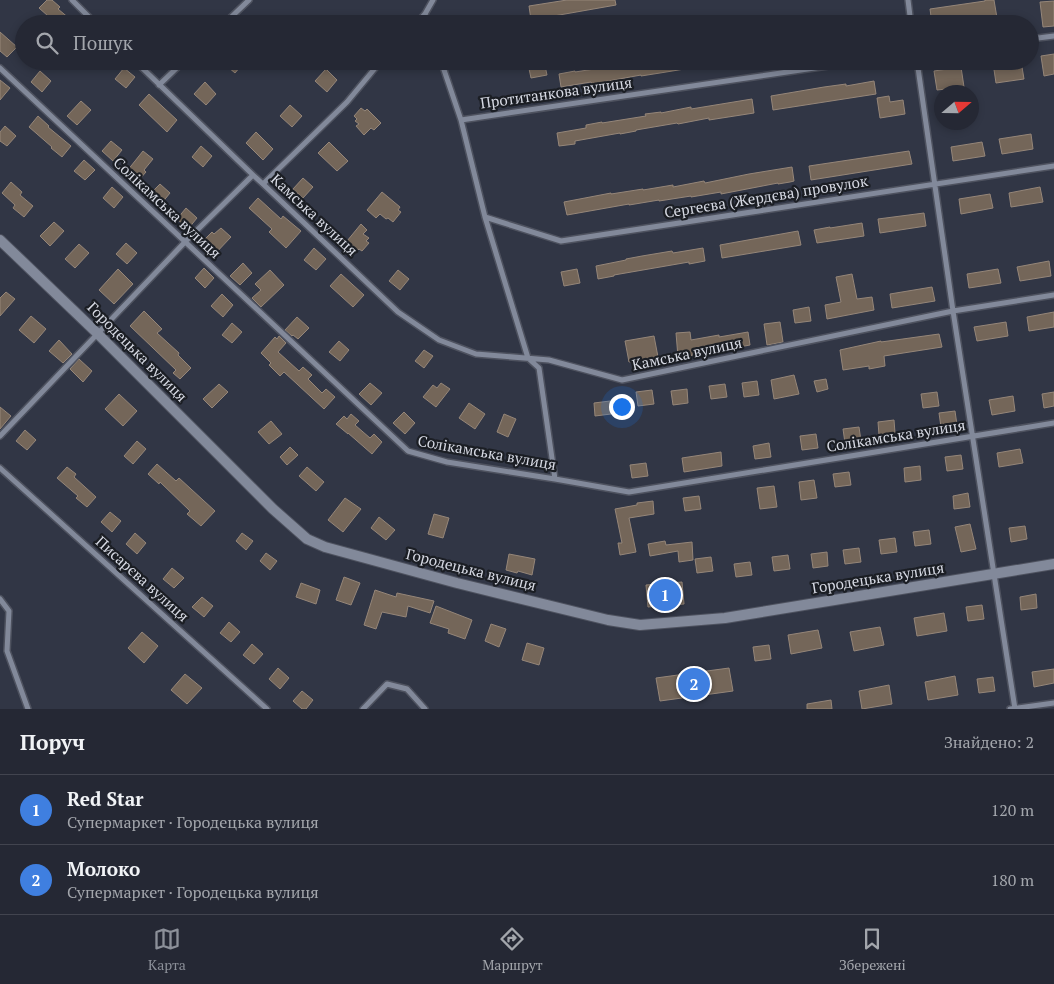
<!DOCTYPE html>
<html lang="uk">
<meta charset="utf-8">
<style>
:root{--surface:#252834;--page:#2d303c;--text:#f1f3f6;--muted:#a3a6ac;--line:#42444f;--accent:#8c9099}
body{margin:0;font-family:"PT Serif",serif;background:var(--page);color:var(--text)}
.compass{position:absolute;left:934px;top:85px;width:45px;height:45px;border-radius:50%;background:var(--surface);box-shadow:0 2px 8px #0003;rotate:70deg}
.you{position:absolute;left:621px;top:406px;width:18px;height:18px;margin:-12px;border:4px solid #fff;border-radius:50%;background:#1a73e8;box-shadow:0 0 0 8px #1a73e833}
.badge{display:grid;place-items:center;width:32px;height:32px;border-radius:50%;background:var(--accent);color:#fff;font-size:16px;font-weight:700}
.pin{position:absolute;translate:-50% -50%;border:2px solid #fff;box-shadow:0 1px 5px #0006}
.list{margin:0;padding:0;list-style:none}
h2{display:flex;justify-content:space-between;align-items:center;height:65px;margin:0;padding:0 20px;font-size:21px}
h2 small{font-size:16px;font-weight:400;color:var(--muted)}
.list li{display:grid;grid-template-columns:32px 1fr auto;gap:15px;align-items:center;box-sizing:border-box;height:70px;padding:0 20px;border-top:1px solid var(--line)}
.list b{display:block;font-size:19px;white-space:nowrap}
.list p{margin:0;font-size:16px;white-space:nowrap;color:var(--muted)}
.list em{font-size:16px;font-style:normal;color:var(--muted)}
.icon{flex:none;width:28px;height:28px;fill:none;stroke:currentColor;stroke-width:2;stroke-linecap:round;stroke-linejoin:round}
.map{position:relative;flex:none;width:1054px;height:709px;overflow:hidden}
.search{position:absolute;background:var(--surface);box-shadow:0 2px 8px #0003;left:15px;right:15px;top:15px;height:55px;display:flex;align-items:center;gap:12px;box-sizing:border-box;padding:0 18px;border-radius:28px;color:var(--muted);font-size:19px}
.sheet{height:205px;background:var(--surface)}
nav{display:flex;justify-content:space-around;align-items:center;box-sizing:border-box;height:70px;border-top:1px solid var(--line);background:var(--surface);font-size:14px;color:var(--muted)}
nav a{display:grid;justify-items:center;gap:2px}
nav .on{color:var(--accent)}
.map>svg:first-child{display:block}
</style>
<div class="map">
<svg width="1054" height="709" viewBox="0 0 1054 709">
<rect width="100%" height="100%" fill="#313645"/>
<path fill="#746659" stroke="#958679" d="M47,0H52L60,7L58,9L76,24H57L39,8Z
M567,0H615L616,5L531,20L529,6Z
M985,0H994L998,24H932L930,9L985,1Z
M1054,1V26L1043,27L1040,2Z
M0,32L17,47L7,57L0,51Z
M1054,54V74L1044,76L1041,56Z
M221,61H245L235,73Z
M544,61L547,75L531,78L528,64Z
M646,61H702L703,66L660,73L641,76V75L592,84L591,82L561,87L559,74L575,71V72Z
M1009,61H1021L1024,79L996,83L993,63Z
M961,67L964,87L937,90L934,71Z
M124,68L135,77L126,88L115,79Z
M326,69L337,80L327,92L315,81Z
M40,71L51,81L42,92L31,82Z
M0,80L10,88L0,100Z
M874,81L876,94L773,110L771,96L824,87L846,84V86Z
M205,82L216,94L206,105L194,94Z
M149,94L177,120L167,132L139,105Z
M889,96L890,102L903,100L905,114L880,118L877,98Z
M752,99L754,113L709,120V118L678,124L677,123L636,130V131L620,134V133L575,141V144L559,146L557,133L586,128V125L602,122V123L646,116L645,114L661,112V113L691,107V109Z
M81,101L91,110L77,125L67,116Z
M290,105L302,116L292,127L280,116Z
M361,108L365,111L367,109L381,123L374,130L371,128L364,135L356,126L359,124L355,121L357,119L354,116Z
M38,116L49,126L48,127L71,146L62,157L51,148L52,147L29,127Z
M5,126L16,136L7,146L0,141V132Z
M256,132L273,149L263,160L246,143Z
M1031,134L1033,149L1002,154L999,139Z
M111,141L122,150L113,161L102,151Z
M329,142L348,161L337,171L318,153Z
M982,142L985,156L953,161L951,147Z
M201,146L212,156L203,167L192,157Z
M143,151L153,159L144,170L146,172L138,181L127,171Z
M909,151L912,164L811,180L809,166Z
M84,160L95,170L85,180L74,171Z
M792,167L794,181L790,182L778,184V183L721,194V192L691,197V196L659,201V200L629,205V204L567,215L564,202L611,193V194L643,189V190L673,185V187L704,181L705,183L749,174Z
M303,178L313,187L303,198L293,189Z
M11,182L22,192L20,195L33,206L24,217L13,208L15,205L2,193Z
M160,184L170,193L161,204L150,194Z
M112,187L123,197L114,208L103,198Z
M1040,187L1043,202L1011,207L1009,193Z
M382,192L400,207L398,210L401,212L393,222L388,218L386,219L380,214L376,218L367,210Z
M990,194L993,208L961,214L959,199Z
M258,198L281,219L283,216L301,231L286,248L269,232L272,229L249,208Z
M186,208L197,218L188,229L177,219Z
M924,213L926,226L880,233L878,219Z
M54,222L64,231L50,246L40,236Z
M862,223L864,236L817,243L814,230L830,227V228Z
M361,224L367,230L363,234L369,238L366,241L369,243L362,251L359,249L358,250L347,241Z
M221,228L231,237L213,256L204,247L208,242L205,239L212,232L214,234Z
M798,231L801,245L722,258L720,245Z
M126,243L137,253L127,264L116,254Z
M79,244L89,253L75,268L65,259Z
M314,248L326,259L316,270L304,260Z
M703,248L705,261L689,264V262L614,275V276L598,279L596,266L626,260V259L642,256L672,251L673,253Z
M1049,261L1051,276L1020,281L1017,267Z
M243,263L252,273L240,285L230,276Z
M204,268L214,278L205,288L195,278Z
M118,269L133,284L114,304L99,290Z
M577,269L580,283L564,286L561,272Z
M998,269L1001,283L969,288L967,274Z
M270,270L284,285L261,307L252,298L261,290L255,284Z
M398,270L409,279L400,290L389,281Z
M341,274L364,295L353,307L330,286Z
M852,274L857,299L872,297L874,310L827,319L825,305L841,302L836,277Z
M932,287L935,301L892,308L890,294Z
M6,292L15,299L0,316V298Z
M222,294L233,305L223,317L211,306Z
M809,307L811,321L795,323L793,310Z
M144,311L162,329L157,333L179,353L178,355L191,368L180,379L173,373L176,370L130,326Z
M1054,312V327L1029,331L1027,317Z
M31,316L46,329L34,343L19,330Z
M297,317L309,328L298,339L293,335L292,336L285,330Z
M780,322L783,342L767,345L764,324Z
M1006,322L1008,336L977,341L974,327Z
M232,323L242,332L232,343L222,335Z
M690,332L691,340L719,335V337L748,332L750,345L734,348V346L692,354V356L678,357L676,333Z
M939,334L942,347L884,356L885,366L869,369V366L843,370L840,350L881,341V342Z
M279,336L286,343L278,352L299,371L303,367L312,375L308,379L322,393L326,389L335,397L324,409L284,372L280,376L269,365L271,363L261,353L275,337L277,339Z
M654,336L658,357L629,362L625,341Z
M59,340L72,354L63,363L49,351Z
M339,341L349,350L340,361L329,352Z
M424,350L433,356L424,368L415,361Z
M79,359L92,371L83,382L70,369Z
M794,375L799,394L774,399L771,380Z
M826,379L828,389L817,392L814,381Z
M757,381L759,395L744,397L742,383Z
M370,383L382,393L371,405L359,394Z
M441,383L450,389L436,407L423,397L433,385L437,388Z
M219,384L228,392L212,408L203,399Z
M725,384L727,397L711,399L709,386Z
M687,389L688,403L673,405L671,391Z
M652,390L654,404L638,406L636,392Z
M937,392L939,406L923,408L921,394Z
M1054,392V406L1044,408L1042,394Z
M119,394L137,411L123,426L105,409Z
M1013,396L1015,411L992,415L989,400Z
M610,401L611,414L595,416L594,403Z
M469,403L485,414L475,429L459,418Z
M0,407L11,416L0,429Z
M955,411L957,425L941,427L939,413Z
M404,412L415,423L405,434L393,423Z
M351,414L359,421L355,425L370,438L374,434L382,442L372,454L348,433V434L336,424L344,416L347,419Z
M504,414L516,419L508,437L497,432Z
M894,420L895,433L879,435L878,422Z
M271,421L282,434L269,444L258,432Z
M859,427L861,441L845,443L843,429Z
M25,430L36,440L27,450L16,441Z
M816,434L818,448L802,450L800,436Z
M137,441L146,449L133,464L124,456Z
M769,443L771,457L755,459L753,446Z
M290,447L298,455L287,465L280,457Z
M1020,449L1023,463L999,467L997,453Z
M721,452L722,466L684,472L682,458Z
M961,455L963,469L947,471L945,457Z
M646,463L648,476L632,478L630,465Z
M157,464L176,481L179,478L215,511L201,526L187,514L190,511L160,482L159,484L148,474Z
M920,466L921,480L905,482L904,468Z
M67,467L76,474L74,477L96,497L87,507L76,498L78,496L57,478Z
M307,467L324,482L316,491L299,476Z
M849,472L851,485L835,487L833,474Z
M814,480L817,498L801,500L799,482Z
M774,486L777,507L760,509L757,488Z
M968,493L970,507L954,509L953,496Z
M699,496L701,509L685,511L683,498Z
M345,498L361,509L343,532L328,520Z
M653,501L654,514L629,518L636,552L620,555L618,543H622L615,509L637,505V503Z
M110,512L121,521L112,532L101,522Z
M434,514L449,518L443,538L428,534Z
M379,517L395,530L386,540L371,528Z
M970,524L976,549L961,552L955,527Z
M1025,526L1027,539L1011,542L1009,528Z
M929,530L931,544L915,546L913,532Z
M135,533L146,543L137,554L126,544Z
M242,533L253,541L246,550L236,541Z
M895,538L897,552L881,554L879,540Z
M665,541L666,545L692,542L693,560L679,562L678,551L650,556L648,544Z
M859,548L861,562L845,564L843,550Z
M827,552L828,566L813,568L811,554Z
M266,553L277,561L270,570L260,561Z
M509,554L535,559L532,575L518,571L517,573L506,570Z
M788,555L790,569L774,571L772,557Z
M711,557L713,571L697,573L695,559Z
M750,562L752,575L736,577L734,564Z
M172,568L184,578L174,588L163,579Z
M344,577L360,583L351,605L336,600Z
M682,582L684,604L648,607L646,585Z
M301,583L320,590L316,604L296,597Z
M375,590L396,597L397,593L434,601L430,613L408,606L406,617L382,612L376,629L364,625Z
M1036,594L1037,608L1021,610L1020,597Z
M202,597L213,606L204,617L192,607Z
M982,605L984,619L968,621L966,607Z
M436,606L472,620L465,639L448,633L449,629L430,623Z
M944,613L947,631L917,636L914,618Z
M229,622L240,632L231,642L220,633Z
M491,624L506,629L499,647L485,641Z
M880,627L884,645L854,651L850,632Z
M818,630L822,648L791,654L788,635Z
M142,632L158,646L144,663L128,648Z
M527,643L544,648L539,665L522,660Z
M252,644L263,654L254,664L243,655Z
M769,645L771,659L755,661L753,647Z
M278,668L289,678L280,689L269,679Z
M729,668L733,691L660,701L656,678Z
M1054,669V683L1034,687L1032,672Z
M185,674L202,688L187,704L171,690Z
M955,676L958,695L928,700L925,682Z
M993,677L995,691L979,693L977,679Z
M889,685L892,704L862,709L859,691Z
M302,691L313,700L306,709H302L293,701Z
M831,700L832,709H807V704Z"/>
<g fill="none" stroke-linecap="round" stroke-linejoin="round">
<defs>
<path id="minor" d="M72,0L96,24
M908,0L911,24
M425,14L428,24
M224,24L249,0
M416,24L425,14L433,0
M1030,39L1054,36
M135,61L253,175L263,184L398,312L439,340L476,354L549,360L622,380L953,311L1054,295
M441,61L461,120L485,217L528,358L539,368L555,479
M917,61L953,311L1015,709
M0,68L408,451L447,462L555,479L629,492L1054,423
M159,85L184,61
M461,120L862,61
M263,184L347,102L381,61
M485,217L561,241L1054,166
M0,436L185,242L253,175
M0,468L267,709
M0,599L9,611L7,651L28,709
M363,709L387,684L407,689L425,709
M1010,709L1054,703"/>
<path id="secondary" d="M0,240L97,333L273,509L307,539L325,547L457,583L608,620L640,625L725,618L1054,564"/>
</defs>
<use href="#minor" stroke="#4e525f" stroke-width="8"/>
<use href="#secondary" stroke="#4e525f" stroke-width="12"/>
<use href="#minor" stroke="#82899a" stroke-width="5"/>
<use href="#secondary" stroke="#82899a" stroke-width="10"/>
</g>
<g text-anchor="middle" stroke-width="4.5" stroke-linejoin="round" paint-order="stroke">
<g font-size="15" fill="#d6d9e3" stroke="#1b1e24">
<text transform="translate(556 93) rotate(-8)" y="5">Протитанкова вулиця</text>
<text transform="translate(766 197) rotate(-9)" y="5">Сергеєва (Жердєва) провулок</text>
<text transform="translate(167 208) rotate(43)" y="5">Солікамська вулиця</text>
<text transform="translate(314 215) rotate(43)" y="5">Камська вулиця</text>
<text transform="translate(137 352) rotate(45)" y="5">Городецька вулиця</text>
<text transform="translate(687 354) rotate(-12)" y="5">Камська вулиця</text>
<text transform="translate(896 436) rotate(-9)" y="5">Солікамська вулиця</text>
<text transform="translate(487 453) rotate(10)" y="5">Солікамська вулиця</text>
<text transform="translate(471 570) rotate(14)" y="5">Городецька вулиця</text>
<text transform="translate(878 578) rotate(-9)" y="5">Городецька вулиця</text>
<text transform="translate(142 579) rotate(42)" y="5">Писарєва вулиця</text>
</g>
</g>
</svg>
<svg class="compass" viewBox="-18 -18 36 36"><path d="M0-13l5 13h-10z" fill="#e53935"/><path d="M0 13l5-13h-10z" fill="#a3a6ac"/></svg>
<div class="you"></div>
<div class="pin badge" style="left:665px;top:595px;background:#3f7fe0">1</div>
<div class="pin badge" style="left:694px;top:684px;background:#3f7fe0">2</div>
<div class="search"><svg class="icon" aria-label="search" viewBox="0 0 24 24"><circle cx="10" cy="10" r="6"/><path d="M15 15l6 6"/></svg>Пошук</div>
</div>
<section class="sheet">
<h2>Поруч<small>Знайдено: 2</small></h2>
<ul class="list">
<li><span class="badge" style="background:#3f7fe0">1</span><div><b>Red Star</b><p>Супермаркет · Городецька вулиця</p></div><em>120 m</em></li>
<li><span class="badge" style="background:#3f7fe0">2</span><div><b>Молоко</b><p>Супермаркет · Городецька вулиця</p></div><em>180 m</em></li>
</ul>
</section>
<nav>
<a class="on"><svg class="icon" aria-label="map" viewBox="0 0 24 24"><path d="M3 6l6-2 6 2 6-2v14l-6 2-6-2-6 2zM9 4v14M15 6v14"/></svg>Карта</a>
<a><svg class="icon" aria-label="directions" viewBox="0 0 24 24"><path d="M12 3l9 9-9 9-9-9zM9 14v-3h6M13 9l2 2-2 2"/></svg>Маршрут</a>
<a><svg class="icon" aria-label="saved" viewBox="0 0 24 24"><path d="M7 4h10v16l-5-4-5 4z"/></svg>Збережені</a>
</nav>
